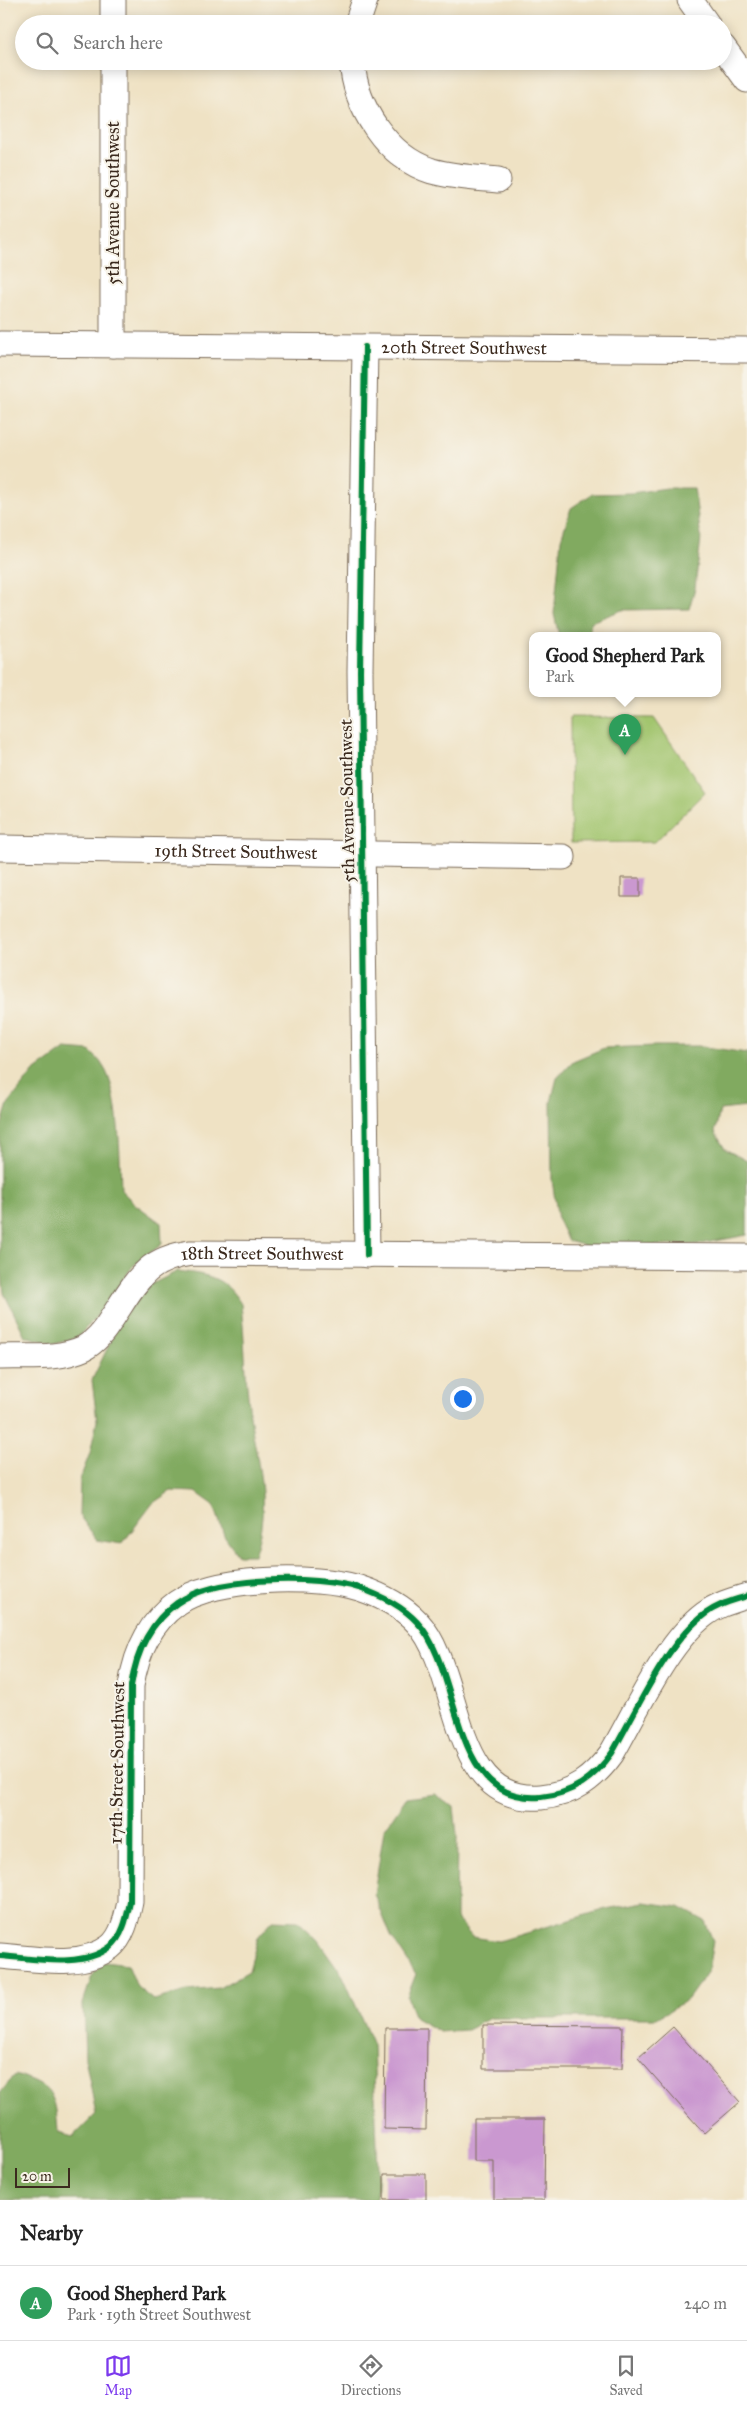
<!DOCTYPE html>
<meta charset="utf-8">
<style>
:root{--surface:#fff;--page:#f6f6f6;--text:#222;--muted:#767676;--line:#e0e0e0;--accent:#7c3aed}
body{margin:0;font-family:"IM FELL Great Primer",serif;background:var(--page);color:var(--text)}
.scale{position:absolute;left:15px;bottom:12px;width:55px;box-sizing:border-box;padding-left:5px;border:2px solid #3b2a1e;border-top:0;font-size:14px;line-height:18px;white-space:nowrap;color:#3b2a1e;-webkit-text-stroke:4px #f7f3e8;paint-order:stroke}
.you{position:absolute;left:462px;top:1398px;width:18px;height:18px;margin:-12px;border:4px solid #fff;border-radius:50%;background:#1a73e8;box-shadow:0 0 0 8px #1a73e833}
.badge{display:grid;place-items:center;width:32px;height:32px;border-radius:50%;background:var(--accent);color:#fff;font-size:16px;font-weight:700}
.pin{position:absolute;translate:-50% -41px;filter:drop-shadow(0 1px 2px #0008)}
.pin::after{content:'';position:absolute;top:26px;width:18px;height:15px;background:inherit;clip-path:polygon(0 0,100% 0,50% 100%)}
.popup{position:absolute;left:529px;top:632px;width:192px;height:65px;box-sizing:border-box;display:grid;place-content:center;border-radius:10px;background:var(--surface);filter:drop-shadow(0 1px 4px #0005);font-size:16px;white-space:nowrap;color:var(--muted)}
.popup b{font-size:19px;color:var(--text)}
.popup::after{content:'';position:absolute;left:50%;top:100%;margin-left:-10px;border:10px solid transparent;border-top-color:var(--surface)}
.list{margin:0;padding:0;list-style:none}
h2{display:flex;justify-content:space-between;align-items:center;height:65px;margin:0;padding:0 20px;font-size:21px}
h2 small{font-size:16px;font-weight:400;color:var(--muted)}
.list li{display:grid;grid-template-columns:32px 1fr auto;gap:15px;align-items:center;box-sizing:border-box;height:75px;padding:0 20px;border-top:1px solid var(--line)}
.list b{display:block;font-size:19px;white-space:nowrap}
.list p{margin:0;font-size:16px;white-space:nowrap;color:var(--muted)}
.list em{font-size:16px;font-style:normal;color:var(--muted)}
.icon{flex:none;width:28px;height:28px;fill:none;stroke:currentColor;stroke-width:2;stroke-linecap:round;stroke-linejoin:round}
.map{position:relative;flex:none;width:747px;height:2200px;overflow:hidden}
.search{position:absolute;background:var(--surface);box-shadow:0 2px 12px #0003;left:15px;right:15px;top:15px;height:55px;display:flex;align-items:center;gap:12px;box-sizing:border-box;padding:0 18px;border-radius:28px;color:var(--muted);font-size:19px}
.sheet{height:140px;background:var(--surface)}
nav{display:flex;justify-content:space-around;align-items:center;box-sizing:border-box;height:70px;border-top:1px solid var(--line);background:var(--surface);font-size:14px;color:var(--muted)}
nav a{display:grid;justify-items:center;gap:2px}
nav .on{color:var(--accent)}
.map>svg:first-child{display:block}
</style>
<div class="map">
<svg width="747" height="2200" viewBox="0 0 747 2200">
<rect width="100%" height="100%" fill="#f7f3e8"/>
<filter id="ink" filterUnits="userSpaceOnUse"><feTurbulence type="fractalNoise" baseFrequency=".02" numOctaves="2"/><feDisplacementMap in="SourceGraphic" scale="10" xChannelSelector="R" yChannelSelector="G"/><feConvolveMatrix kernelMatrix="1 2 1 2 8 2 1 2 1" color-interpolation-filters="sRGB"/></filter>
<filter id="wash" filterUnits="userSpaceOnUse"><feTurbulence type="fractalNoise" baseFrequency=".0096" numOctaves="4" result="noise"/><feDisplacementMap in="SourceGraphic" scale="20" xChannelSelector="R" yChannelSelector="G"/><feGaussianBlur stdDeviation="1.12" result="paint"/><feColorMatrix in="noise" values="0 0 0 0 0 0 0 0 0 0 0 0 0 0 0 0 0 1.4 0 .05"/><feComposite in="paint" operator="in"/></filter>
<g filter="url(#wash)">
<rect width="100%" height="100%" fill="#efe2c4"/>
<path fill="#a2c56e" stroke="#6e7846" d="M570,717L654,718L705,792L655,842L571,843Z"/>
<path fill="#81aa61" stroke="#5e6a40" d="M667,488H694L701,538L695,588L689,609L622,610L591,622L589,636H559L554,614L561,539L571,508L592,494L631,493Z
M656,1046H699L747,1053V1107L720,1110L715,1132L725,1149L747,1161V1235L700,1244L593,1248L568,1241L558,1220L552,1180L551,1102L557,1078L573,1061L604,1048Z
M65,1049L90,1051C94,1056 100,1060 103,1066C120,1091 120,1159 121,1190L135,1204L161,1223L162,1244L133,1266L95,1318L77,1338L54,1344L25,1336L4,1293L0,1259V1130L8,1104L33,1072Z
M178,1271C208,1275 224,1276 241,1304C245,1338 245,1373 249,1407C255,1461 273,1501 254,1555H238L224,1535L214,1505L196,1492L171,1491L153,1503L122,1544L97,1540L79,1515L80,1479L90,1453L97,1421L92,1380L122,1318L150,1285Z
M435,1794L454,1807L457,1835L456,1918L472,1937L499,1941L606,1909L644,1902L679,1907L705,1921L713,1941L708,1971L688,1999L657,2018H490L467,2030L440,2032L415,2018L407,1997L416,1974L391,1936L374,1894L384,1830L406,1798Z
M273,1920L298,1921L317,1939L343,1976L373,2045L378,2170L376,2200H0V2093L15,2075C53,2087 56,2094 58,2133L73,2137L96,2114L85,2058L83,2003L92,1976L104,1962L128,1965L137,1987L153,2000L187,1991L219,1988L249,1971L258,1937Z"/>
<g id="blocks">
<path fill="#ca98d0" d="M621,878H640V897H621Z
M483,2025L623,2026L622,2069H483Z
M673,2027L740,2102L704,2133L638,2058Z
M385,2028H427L426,2130L384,2129Z
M474,2119H545L544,2200H494V2161H474Z
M384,2174H426V2200H384Z"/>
</g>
</g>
<g filter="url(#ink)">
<use href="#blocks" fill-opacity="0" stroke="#7a6a58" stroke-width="1"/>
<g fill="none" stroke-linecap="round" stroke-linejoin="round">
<defs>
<g id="minor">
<path d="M113,0V24"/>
<path d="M690,0L707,24"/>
<path d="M357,24L365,0"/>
<path d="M723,47L747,80"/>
<path d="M113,61V345"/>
<path d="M352,61C355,107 387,157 432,171C453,177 476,178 498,180"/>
<path id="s1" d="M0,344L747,350"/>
<path d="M365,347L360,671L367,1255"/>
<path id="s2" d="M0,848L563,857"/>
<path id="s3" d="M0,1357C27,1356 58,1360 84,1348C97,1341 105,1330 112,1318C136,1282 145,1259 191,1253L747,1257"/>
<path d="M0,1956C33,1958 81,1969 110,1947C123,1937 127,1916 130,1902L131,1686C136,1653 149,1623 177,1603C215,1576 315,1575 359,1588C380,1595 402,1606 417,1622C463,1670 448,1805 541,1797C573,1794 594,1778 612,1753C637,1710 666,1643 705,1614C718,1604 732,1601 747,1596"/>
</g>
</defs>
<use href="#minor" stroke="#7a6a58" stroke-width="27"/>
<use href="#minor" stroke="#fff" stroke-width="25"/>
<defs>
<path id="cycleway" d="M365,347L360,671L367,1255
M0,1956C33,1958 81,1969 110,1947C123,1937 127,1916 130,1902L131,1686C136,1653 149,1623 177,1603C215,1576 315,1575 359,1588C380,1595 402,1606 417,1622C463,1670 448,1805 541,1797C573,1794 594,1778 612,1753C637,1710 666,1643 705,1614C718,1604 732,1601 747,1596"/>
</defs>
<use href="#cycleway" stroke="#f7f3e8" stroke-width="9"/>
<use href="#cycleway" stroke="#00873e" stroke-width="6"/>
</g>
</g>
<g text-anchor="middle" stroke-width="4" stroke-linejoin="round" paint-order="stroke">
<g font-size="18" fill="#3b2a1e" stroke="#f7f3e8">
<text transform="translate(113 203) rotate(-90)" y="6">5th Avenue Southwest</text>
<text dy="6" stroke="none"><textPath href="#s1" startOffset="464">20th Street Southwest</textPath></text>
<text transform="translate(347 801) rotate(-91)" y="6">5th Avenue Southwest</text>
<text dy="6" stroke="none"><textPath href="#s2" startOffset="236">19th Street Southwest</textPath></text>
<text dy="6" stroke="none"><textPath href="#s3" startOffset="305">18th Street Southwest</textPath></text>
<text transform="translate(117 1763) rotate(-89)" y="6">17th Street Southwest</text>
</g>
</g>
</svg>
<div class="scale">20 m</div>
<div class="you"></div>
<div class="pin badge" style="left:625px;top:755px;background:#2e9e5b">A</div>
<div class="popup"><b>Good Shepherd Park</b>Park</div>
<div class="search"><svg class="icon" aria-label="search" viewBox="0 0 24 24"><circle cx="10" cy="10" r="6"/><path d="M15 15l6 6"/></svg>Search here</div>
</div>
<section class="sheet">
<h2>Nearby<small></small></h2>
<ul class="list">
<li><span class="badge" style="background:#2e9e5b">A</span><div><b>Good Shepherd Park</b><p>Park · 19th Street Southwest</p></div><em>240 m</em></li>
</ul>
</section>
<nav>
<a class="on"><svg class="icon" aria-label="map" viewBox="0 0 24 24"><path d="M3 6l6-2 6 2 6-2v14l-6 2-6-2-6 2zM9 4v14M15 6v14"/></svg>Map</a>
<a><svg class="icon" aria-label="directions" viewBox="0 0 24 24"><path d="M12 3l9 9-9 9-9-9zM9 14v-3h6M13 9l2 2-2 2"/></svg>Directions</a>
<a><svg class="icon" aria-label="saved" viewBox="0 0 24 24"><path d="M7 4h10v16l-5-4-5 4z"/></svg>Saved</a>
</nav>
